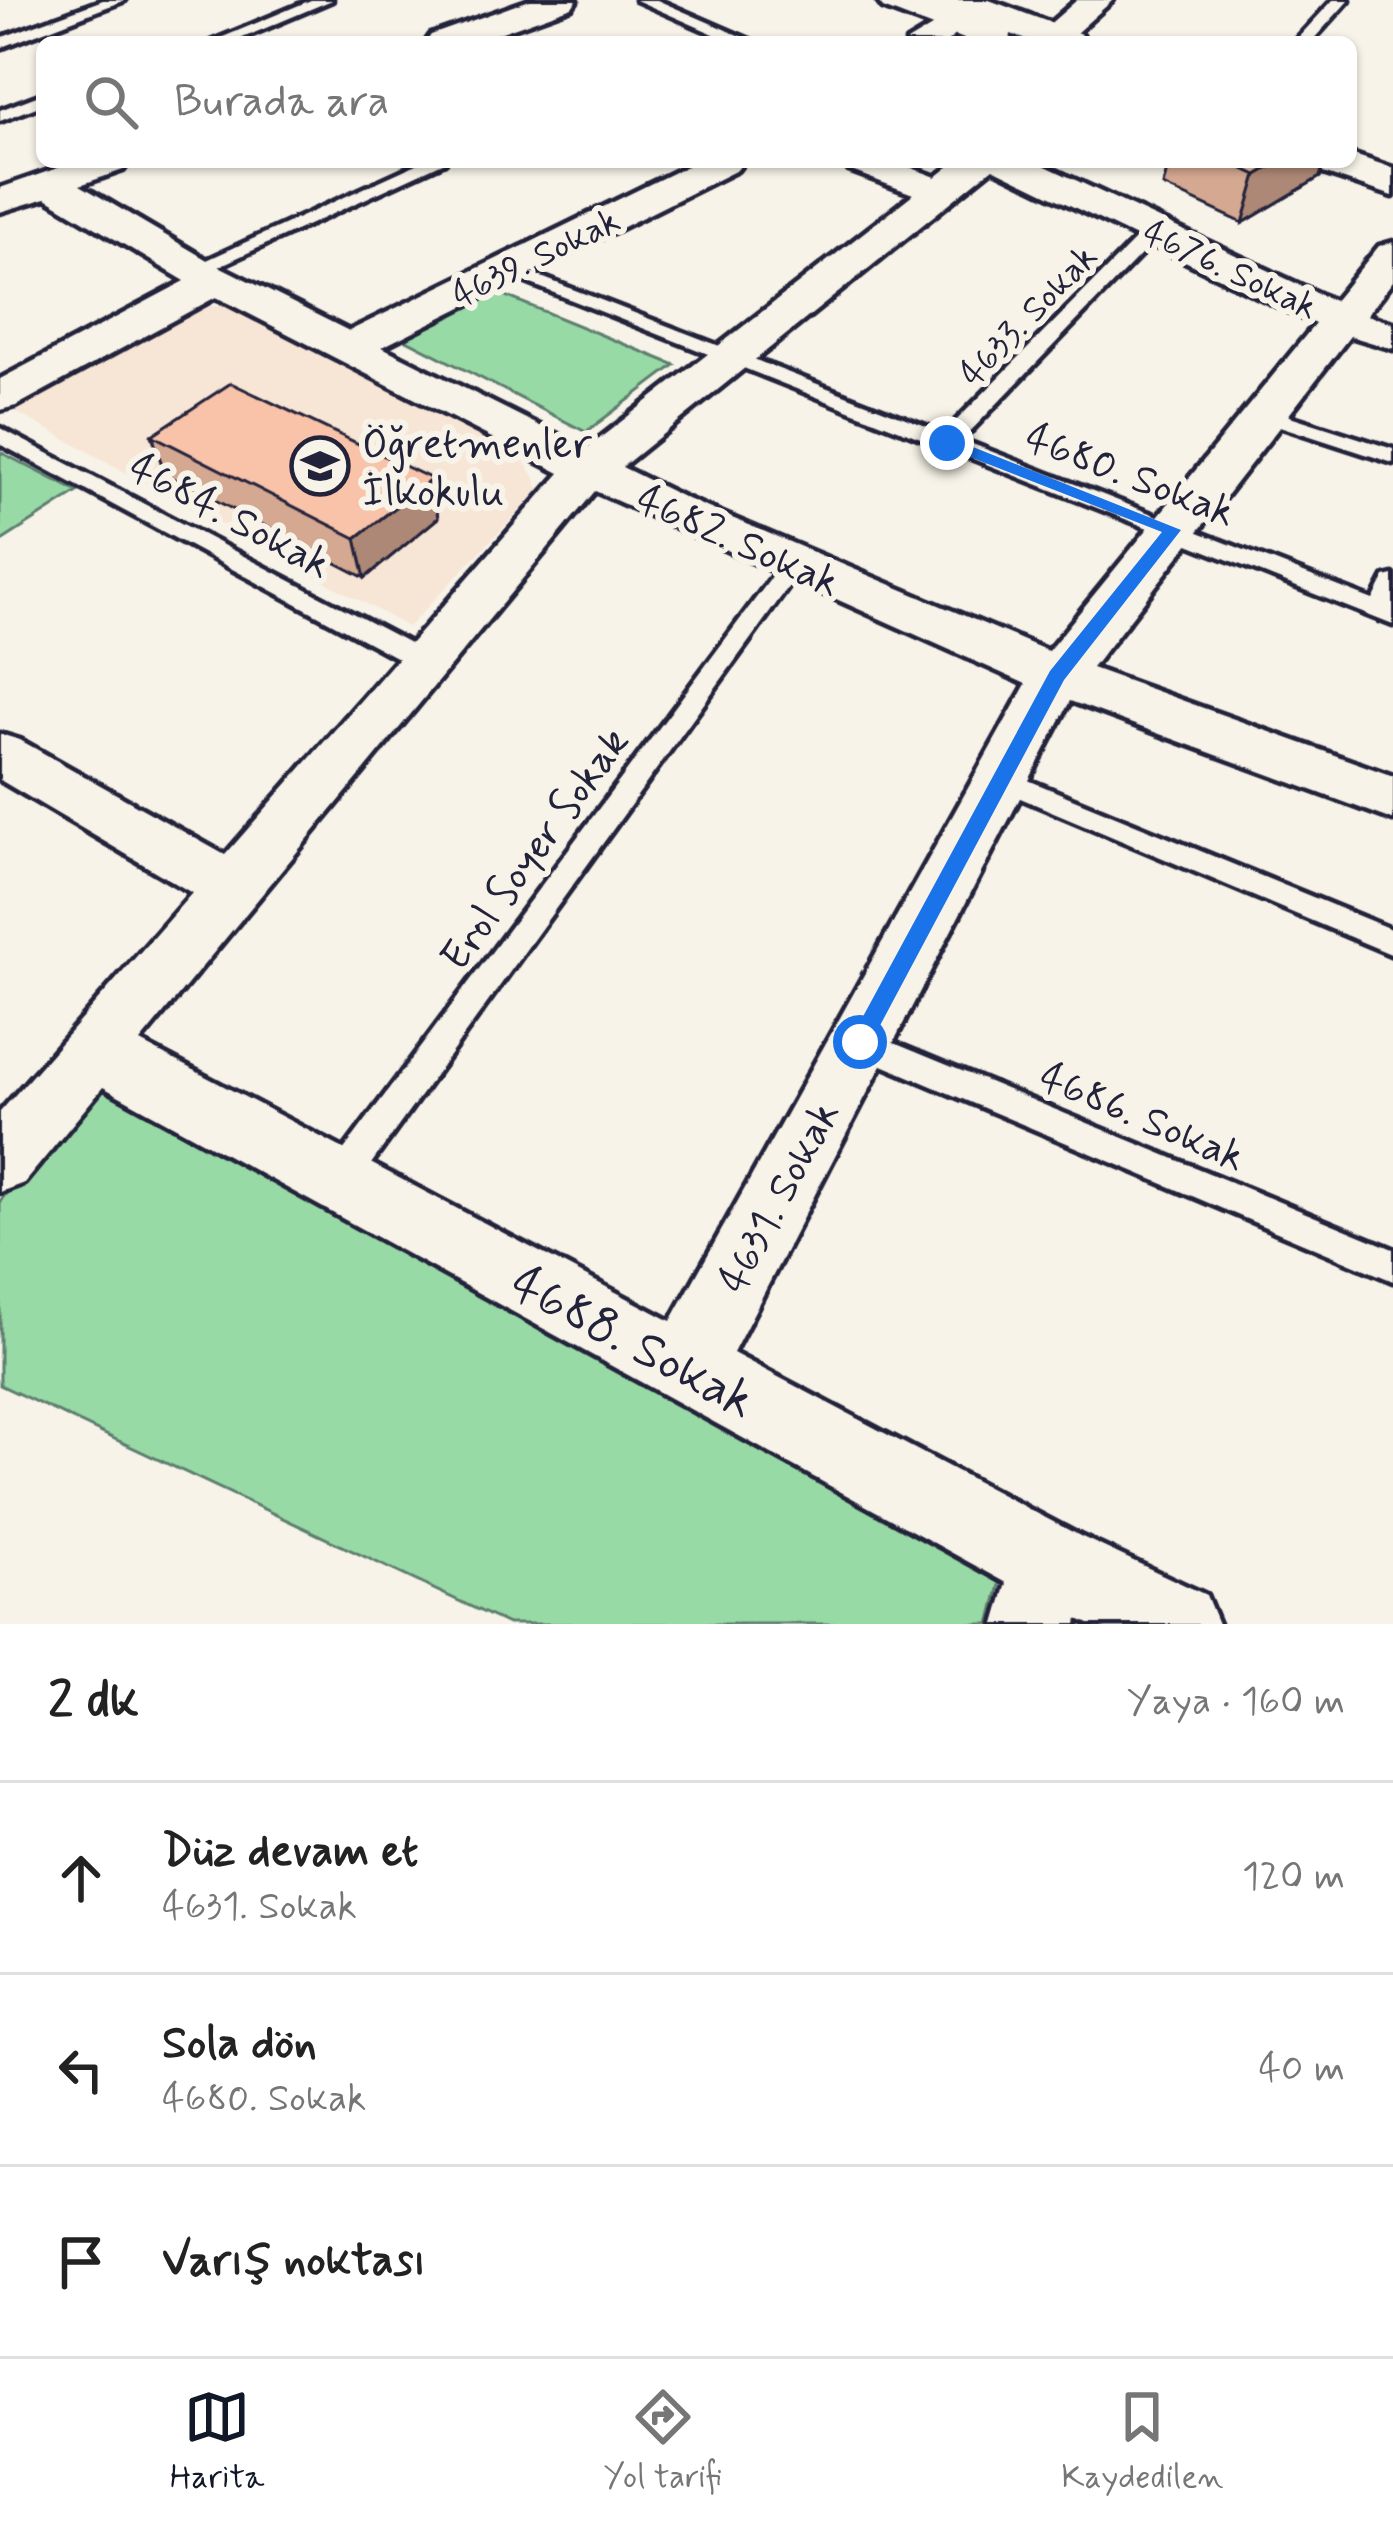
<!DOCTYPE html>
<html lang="tr">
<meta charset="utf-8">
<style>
:root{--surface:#fff;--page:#f6f6f6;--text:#222;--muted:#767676;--line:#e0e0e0;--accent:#111827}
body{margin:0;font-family:Mynerve,sans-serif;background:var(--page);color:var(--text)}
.stop{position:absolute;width:36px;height:36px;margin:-27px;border:9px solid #1a73e8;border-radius:50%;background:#fff}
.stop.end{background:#1a73e8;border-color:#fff;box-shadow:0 3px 12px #0008}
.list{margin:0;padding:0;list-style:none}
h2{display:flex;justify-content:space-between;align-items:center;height:156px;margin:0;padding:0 48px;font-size:51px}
h2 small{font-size:39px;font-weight:400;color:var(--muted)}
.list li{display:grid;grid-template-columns:78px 1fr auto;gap:36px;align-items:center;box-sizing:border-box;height:192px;padding:0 48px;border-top:3px solid var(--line)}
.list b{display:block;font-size:45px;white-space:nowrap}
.list p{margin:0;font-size:39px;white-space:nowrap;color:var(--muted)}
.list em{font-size:39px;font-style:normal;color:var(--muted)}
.icon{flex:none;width:66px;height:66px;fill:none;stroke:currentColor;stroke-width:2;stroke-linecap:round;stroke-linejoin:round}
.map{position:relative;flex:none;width:1393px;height:1624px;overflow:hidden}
.search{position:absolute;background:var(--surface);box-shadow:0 3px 9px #0004;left:36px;right:36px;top:36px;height:132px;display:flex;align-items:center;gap:30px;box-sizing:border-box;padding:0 42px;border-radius:18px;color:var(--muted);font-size:45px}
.sheet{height:732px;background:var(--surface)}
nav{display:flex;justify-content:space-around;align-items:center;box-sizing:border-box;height:168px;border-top:3px solid var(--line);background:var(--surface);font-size:33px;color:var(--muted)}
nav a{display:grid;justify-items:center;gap:6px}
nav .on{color:var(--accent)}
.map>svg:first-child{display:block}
</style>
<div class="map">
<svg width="1393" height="1624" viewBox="0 0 1393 1624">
<rect width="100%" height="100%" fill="#f7f3e8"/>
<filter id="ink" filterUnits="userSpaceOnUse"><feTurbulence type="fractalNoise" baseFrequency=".00833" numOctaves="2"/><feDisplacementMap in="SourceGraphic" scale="24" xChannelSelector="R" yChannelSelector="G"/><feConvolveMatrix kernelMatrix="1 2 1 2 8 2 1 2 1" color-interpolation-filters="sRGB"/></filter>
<g filter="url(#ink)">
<path fill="#f7e5d5" d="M229,305L520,456L534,476L539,490L408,627L7,407L194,308Z"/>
<path fill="#98daa5" stroke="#5d7e70" stroke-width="3" d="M496,291L513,299L675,365L586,432L399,336Z
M0,452L78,492L0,542Z
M100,1080L1003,1573L990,1624H508L0,1385V1201Z"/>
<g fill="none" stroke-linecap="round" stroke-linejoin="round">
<defs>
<path id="service" d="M103,0H125L0,48V38Z
M311,0H332L233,42H211Z
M636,0H657L754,42H732Z
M1333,0H1349L1311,42H1294Z
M42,94V105L0,121V110Z
M421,162H445L202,274L185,270Z
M1147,228L1163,232L962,440L1373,600L1385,577L1393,575V625L496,270L513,266L944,433Z
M1265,408L1393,449V463L1258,419L1254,414Z
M0,428L434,656L437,662L425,671L416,668L0,444Z
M794,555L802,558L806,563L802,568L350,1193L339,1197L328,1193L323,1182L328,1171L786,558Z
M1001,769L1393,930V955L992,786L988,779L992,772Z
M860,1029L1393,1249V1281L849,1051L845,1042L849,1033Z"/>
<path id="minor" d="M530,0H577L572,7L474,42H426L431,35Z
M1077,0H1113L1066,42H1029Z
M955,13L971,23L947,42H907Z
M75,162H129L123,170L80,185L209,261L349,331L695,162H743L737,170L382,347L586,449L913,194L849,170L843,162H896L936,177L955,162H1037L1334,301L1379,246L1393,242V281L1367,315L1393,323V349L1350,336L1092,668L1393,776V820L1070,701L733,1353L1080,1536L1206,1595L1218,1624H1089L1078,1619L1077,1624H995L1007,1583L103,1087L24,1183L0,1192V1112L192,893L0,780V734L20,740L225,855L560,473L216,297L16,406L0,410V379L185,281L46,198L0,212V188ZM993,168L1315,324L1048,651L687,499L622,467ZM595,491L1026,684L671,1321L140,1042Z"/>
<path id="secondary" d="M877,0H989L1081,34L1086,42H1032L1011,34L1010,42H972L883,8Z
M1351,154L1393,168V196L1317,171L1311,162H1351Z"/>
</defs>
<use href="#service" stroke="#22223b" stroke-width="9"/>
<use href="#minor" stroke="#22223b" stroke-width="9"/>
<use href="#secondary" stroke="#22223b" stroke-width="9"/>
<use href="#service" fill="#f7f3e8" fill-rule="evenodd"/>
<use href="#minor" fill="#f7f3e8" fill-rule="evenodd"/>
<use href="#secondary" fill="#f7f3e8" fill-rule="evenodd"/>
</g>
<path fill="#d5a891" stroke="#22223b" stroke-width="3" d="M1169,162H1324L1320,177L1243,223L1163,186Z
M152,435L432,479L438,518L365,578L165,474Z"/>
<path fill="#ae8876" stroke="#22223b" stroke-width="3" d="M1279,162H1324L1320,177L1243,223L1257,175Z
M432,479L438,518L365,578L356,538Z"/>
<path fill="#f8c3a9" stroke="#22223b" stroke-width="3" d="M1229,162H1279L1257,175Z
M231,383L432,479L356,538L152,435Z"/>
</g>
<path fill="#1a73e8" d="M942,439H953L1181,530L1064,680L868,1048L860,1051L849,1042L853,1035L1050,671L1162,532L942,446Z"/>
<defs>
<symbol id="school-ring" viewBox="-11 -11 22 22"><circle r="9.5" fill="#f7f3e8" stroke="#22223b" stroke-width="1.5"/><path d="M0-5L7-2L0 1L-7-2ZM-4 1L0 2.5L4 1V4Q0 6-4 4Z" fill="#22223b"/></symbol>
</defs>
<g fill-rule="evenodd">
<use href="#school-ring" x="287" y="433" width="66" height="66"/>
</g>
<g text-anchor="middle" stroke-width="12" stroke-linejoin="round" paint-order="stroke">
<g font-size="36" fill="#22223b" stroke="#f7f3e8">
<text transform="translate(535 256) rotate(-26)" y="13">4639. Sokak</text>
<text transform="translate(1231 268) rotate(25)" y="13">4676. Sokak</text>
<text transform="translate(1027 314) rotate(-46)" y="13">4633. Sokak</text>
</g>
<g font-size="42" fill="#22223b" stroke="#f7f3e8" text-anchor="start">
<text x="362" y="457">Öğretmenler<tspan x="362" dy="48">İlkokulu</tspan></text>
</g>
<g font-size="42" fill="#22223b" stroke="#f7f3e8">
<text transform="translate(1131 473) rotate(21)" y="15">4680. Sokak</text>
<text transform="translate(231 514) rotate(28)" y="15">4684. Sokak</text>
<text transform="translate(739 539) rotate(24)" y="15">4682. Sokak</text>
<text transform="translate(533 848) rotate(-54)" y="15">Erol Soyer Sokak</text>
<text transform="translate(1143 1115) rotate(23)" y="15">4686. Sokak</text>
<text transform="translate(777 1196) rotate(-62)" y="15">4631. Sokak</text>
</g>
<g font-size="51" fill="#22223b" stroke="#f7f3e8">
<text transform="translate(634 1340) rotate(28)" y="18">4688. Sokak</text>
</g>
</g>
</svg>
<div class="stop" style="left:860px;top:1042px"></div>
<div class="stop end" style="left:947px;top:443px"></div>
<div class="search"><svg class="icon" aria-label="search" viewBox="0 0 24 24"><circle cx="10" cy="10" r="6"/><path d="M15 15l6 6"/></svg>Burada ara</div>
</div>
<section class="sheet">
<h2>2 dk<small>Yaya · 160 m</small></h2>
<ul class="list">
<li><svg class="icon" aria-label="ahead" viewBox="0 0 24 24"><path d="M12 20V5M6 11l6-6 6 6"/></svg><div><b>Düz devam et</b><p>4631. Sokak</p></div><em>120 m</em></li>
<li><svg class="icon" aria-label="left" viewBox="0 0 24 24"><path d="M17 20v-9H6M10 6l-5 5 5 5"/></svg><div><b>Sola dön</b><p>4680. Sokak</p></div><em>40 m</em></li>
<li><svg class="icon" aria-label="arrive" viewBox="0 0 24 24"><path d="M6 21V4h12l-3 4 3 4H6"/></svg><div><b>Varış noktası</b></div></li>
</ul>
</section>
<nav>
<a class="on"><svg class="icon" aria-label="map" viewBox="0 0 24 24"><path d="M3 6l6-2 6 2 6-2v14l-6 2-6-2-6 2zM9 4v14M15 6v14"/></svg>Harita</a>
<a><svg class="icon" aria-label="directions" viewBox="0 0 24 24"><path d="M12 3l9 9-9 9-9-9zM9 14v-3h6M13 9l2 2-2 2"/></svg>Yol tarifi</a>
<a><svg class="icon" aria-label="saved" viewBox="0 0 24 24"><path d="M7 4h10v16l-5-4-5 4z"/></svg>Kaydedilen</a>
</nav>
